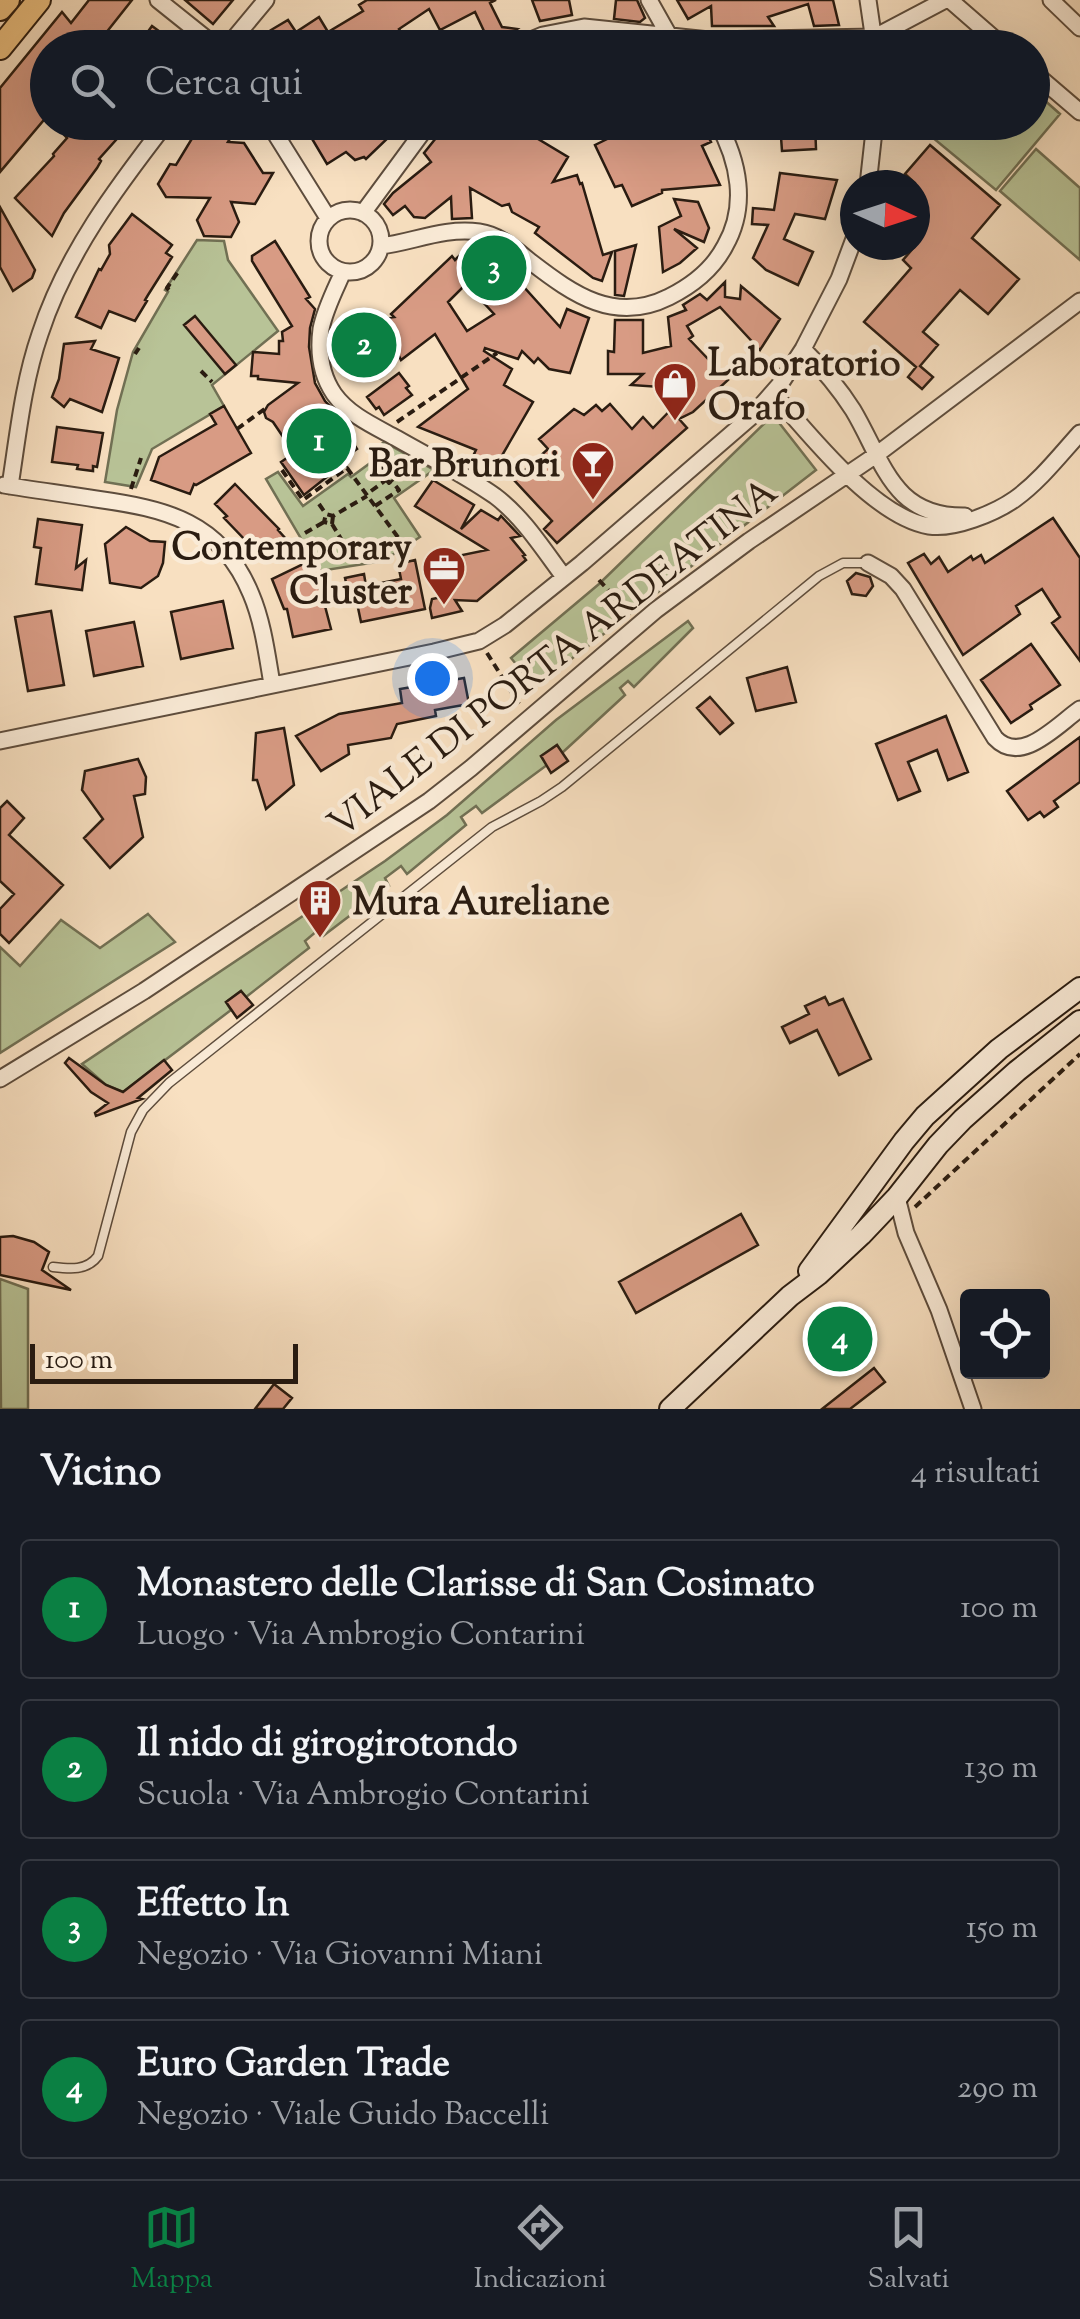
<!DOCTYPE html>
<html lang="it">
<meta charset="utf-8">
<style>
:root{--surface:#171b24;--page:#242831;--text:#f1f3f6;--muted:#9ea1a6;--line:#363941;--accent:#0b8043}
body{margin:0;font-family:"Sorts Mill Goudy",serif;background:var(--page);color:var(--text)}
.controls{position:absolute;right:30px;bottom:30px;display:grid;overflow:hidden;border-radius:10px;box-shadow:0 10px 40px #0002}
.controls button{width:90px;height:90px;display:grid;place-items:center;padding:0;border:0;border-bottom:2px solid var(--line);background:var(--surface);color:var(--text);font:50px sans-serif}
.compass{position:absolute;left:840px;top:170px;width:90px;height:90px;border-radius:50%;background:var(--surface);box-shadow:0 10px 40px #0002;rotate:93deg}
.scale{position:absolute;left:30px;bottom:25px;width:268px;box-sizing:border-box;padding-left:10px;border:5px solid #2a1c11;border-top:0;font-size:28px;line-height:35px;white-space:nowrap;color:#2a1c11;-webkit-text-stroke:8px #faebd7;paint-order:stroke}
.you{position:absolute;left:432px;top:678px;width:35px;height:35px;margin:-25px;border:8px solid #fff;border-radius:50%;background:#1a73e8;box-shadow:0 0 0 15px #1a73e833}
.badge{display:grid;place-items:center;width:65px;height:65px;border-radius:50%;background:var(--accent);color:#fff;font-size:32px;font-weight:700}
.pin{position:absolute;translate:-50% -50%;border:5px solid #fff;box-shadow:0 2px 10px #0006}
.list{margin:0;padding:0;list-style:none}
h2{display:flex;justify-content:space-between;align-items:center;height:130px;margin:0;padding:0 40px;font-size:42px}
h2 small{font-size:32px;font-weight:400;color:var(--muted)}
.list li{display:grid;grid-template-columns:65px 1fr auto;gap:30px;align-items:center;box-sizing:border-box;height:140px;margin:0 20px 20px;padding:0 20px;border:2px solid var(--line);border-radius:10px}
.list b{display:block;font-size:38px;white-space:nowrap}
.list p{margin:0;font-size:32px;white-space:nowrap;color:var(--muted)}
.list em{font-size:32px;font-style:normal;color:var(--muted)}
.icon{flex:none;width:55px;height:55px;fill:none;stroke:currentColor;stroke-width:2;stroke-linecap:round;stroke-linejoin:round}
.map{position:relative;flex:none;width:1080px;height:1409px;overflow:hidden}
.search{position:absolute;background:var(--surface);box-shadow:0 10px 40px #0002;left:30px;right:30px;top:30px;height:110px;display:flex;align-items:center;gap:25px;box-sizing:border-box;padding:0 35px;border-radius:55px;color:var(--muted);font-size:38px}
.sheet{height:770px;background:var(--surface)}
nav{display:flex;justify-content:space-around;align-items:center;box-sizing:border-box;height:140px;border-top:2px solid var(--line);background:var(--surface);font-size:28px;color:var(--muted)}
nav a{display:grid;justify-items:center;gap:5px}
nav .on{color:var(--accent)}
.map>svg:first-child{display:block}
</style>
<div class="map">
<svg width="1080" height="1409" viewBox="0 0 1080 1409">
<rect width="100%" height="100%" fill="#f8e0c1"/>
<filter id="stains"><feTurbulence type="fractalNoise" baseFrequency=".002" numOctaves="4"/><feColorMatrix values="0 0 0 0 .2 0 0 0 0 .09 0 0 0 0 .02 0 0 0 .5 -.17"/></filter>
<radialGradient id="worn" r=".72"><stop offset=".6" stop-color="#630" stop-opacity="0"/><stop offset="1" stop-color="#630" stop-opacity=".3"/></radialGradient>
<path fill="#b8c397" stroke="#717054" stroke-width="2.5" d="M1033,90L1060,114L996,190L915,123L1032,122Z
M1036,149L1080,188V260L1000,191Z
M197,240L224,241L228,260L278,331L212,385L224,406L152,449L136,487L105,482L117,410L133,352L168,292L165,290Z
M773,415L816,470L535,687L511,658L599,584Z
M384,442L434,470L394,498L420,537L383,561L320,571L266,479L278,472L303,506L348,474L351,477L377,458L372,452Z
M688,621L693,628L634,687L628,681L620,688L625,695L562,753L557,745L541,756L547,765L482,813L476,806L461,817L466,825L407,874L401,866L385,878L389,886L323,936L318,930L305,941L309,948L246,997L241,991L226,1002L231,1010L123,1092L106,1085L82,1064L385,861L447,815L556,720Z
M148,914L175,942L0,1053V947L20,966L61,920L100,948Z
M0,1279L28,1289V1409H1Z"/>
<path fill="#d89b84" stroke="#2a1c11" stroke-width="2.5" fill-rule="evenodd" d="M89,0H132L94,48H48V115L0,172V88L62,12L71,23Z
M185,0H233L213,24Z
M367,0H496L490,3L502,27L517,29L496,42V48H492L475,12L440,30L429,9L399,29L411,48H338L329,33L332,39L319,48H253L274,34L271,30L288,20L296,32L319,17L328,32L363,11L359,5Z
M532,0H569L572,15L540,21Z
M616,0H637L645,18L640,22L614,19Z
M677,0H833L839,25L814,26L808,4L768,17L774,26H712L711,6L688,19Z
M152,26L182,48H136Z
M52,122H132L99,159L101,161L97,168L64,213L52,236L15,198L54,156L53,154L67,138Z
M202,122H240L228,142L244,143L263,173H273L255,204L231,202L239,222L231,237L204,236L197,220L210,198L166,197L158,184L170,164L176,165Z
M302,122H378L390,136L366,159L364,157L355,160L346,152L327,164Z
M460,122H472L489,136L513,124L568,157L553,182L577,175L580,184L582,183L603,255L612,252L602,281L593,278L535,233L539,227L512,212L509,204L502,206L470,188L472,218L452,219L451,197L425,218L414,217L405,206L393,215L384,204L393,193L431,162L424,153L444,128L451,134Z
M642,122H691L695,132L704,129L711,142L702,146L720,185L662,190V193L632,206L622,185L615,187L595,145Z
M815,122L816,149L782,151L780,123Z
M930,145L1000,205L972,238L1019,279L988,314L960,290L923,332L938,345L920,366L933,377L922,389L908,377L916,367L864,322L911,268L903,260L915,246V183L905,174Z
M780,173L837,180L825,219L795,214L784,239L813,252L798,285L766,270L753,258L768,225L752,224L753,208L774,210Z
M674,199L698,202L709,228L704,242L674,229L697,248L680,263L663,272L659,227L681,216Z
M0,207L35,270L32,278L13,291L0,267Z
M132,214L172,245L166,253L172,257L148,295L145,300L147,301L135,321L109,311L101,328L76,317L99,269L101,270L110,254L109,245Z
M275,241L310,297L306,299L315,309L310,328L309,347L315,383L325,401L341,418L338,420L357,449L330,468L333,472L304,495L281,462L294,453L273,422L266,418L264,412L268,405L298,383L258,379V376H251L253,352L279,354V341H283L282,332L292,326L252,261V256Z
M636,245L624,296L615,295V251Z
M484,246L499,252L510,259L504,265L560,327L567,309L589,318L570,373L549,369L538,358L534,363L522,351L518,359L485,348L484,351L512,369L504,385L533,402L493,471L480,464L483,460L474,454L476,450L418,427L468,389L435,334L401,360L396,350L357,355L352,322L394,317L391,314L452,256L455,260L463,252L477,267ZM466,284L494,314L467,331L448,302Z
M725,282V297L740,299L741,286L780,319L760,350L720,307L687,326L693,336L689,339L728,380L693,412L679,419L687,428L557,543L544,529L552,521L514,480L548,449L539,439L574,409L584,415L596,405L602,411L610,404L632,429L643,417L653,428L691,389L631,385L643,374H608V351L614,352L615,320H643V353L671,346L668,317L686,310L683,305L700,294L707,300Z
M195,316L236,365L225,374L184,325Z
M95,341L91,349L119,358L102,412L70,399L64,407L52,397L59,379L64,344Z
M399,373L409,386L406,388L412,395L384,415L379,407L376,409L367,397Z
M224,406L251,453L196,485L194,484L190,494L151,480L159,457L216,424L210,414Z
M57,427L103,433L97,467L93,466V471L77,469L78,465L52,462Z
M433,480L474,505L461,529L481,510L498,520L501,516L520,536L511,538L525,555L523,556L526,560L477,601L455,600L462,611L432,618L430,608L432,599L442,597L456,588L438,560L487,550L415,506Z
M235,484L279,529L278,530L286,539L268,557L252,541L249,544L224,518L227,516L215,504Z
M1053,518L1080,558V661L1052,623L1060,617L1042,589L1016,606L1020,614L963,655L908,563L924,554L931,564L939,557L948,572L971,556L973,560L981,555L985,563Z
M38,519L82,525L76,568L86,560L82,590L36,584L41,548L34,547Z
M126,527L150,541L165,542L163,563L158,576L141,588L110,583L105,544Z
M415,560L425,609L361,622L357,603L351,605L345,578L364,574L366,586L401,579L398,564Z
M303,564L321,591L331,629L293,637L287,609H284L272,579Z
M856,573L870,577L873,586L866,596L852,594L847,581Z
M223,601L233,648L181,659L171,612Z
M51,611L64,685L28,691L15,617Z
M134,622L143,666L94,676L86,631Z
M1031,644L1060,685L1030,705L1032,709L1011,723L981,680Z
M787,667L796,702L756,711L747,678Z
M464,678L469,704L435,710L436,716L397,724L391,738L348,745L349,754L321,771L296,736L339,714L402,703L400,689Z
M710,697L733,723L720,734L697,708Z
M946,716L968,772L948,780L937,750L908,762L920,791L898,800L876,744Z
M284,728L294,785L266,809L257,780H253L256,733Z
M1080,737V782L1054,801L1058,807L1044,817L1040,812L1028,820L1007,791Z
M557,745L568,761L551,773L541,756Z
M138,759L146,777L145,794L134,796L143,837L110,868L84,838L103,819L82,790L85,771Z
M7,801L24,818L9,835L63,885L9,943L0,934V909L14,894L0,881V808Z
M241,991L253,1005L237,1018L226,1002Z
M825,997L829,1005L843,999L871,1059L839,1075L817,1030L790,1043L782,1027L809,1014L805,1006Z
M69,1058L106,1085L123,1092L164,1060L172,1070L138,1098L142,1099L96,1116L95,1113L108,1103L91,1092L65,1063Z
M741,1214L758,1245L636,1313L619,1282Z
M13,1236L34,1242L49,1252L42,1270L71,1290L0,1275V1237Z
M874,1368L885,1382L850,1409H822Z
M274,1384L292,1398L283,1409H255Z"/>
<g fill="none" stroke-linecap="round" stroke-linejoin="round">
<defs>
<path id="lane" d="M53,1267C70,1269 87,1271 98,1256L131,1132L143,1110L169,1083L492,827L541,801L562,787L819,576L843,563H868"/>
<path id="street" d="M158,0L218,48
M649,0L676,48
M868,0L875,48
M950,0L1005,48
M1051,0L1080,28
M226,48L266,0
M512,48L543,35L584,27L709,40L875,37L945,0
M1032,71L1080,112
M268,122L328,218
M868,185L875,122
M319 241a31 31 0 1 1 62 0a31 31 0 1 1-62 0Z
M363,213L430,122
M381,246C413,242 445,227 479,232C500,235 515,249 531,262C574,295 615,324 669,297C693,285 713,269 725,246C748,206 739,161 717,122
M343,272C335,290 325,309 321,329C318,352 321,375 334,394C349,415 374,426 396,438C429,457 464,474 495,496C523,517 543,549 564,577
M803,349C822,368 839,388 853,410C884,462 892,517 965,516
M773,393C809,434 874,517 929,526C954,530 995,513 1015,499C1040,481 1060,455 1080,433
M4,485C34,490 65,494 96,499C166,509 221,521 251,594C263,622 267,655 272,684
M10,486C18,435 23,383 40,334C66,254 116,188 167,122
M868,563L891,576L903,589L995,738C1021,766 1057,725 1080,709
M0,741L434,652L479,641L505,625L582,563L752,416L781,383L803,349L839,279L855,236
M0,1079L144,991L429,801L471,768L656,610L749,541L876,455L1080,301
M897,1197L906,1233L939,1310L973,1409"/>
<path id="secondary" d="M809,1271L904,1141L925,1116L999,1049L1080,988
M670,1409L790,1296L819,1274L861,1235L897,1197L938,1145L963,1119L1017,1071L1080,1021"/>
<path id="primary" d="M0,9L8,0
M0,48L39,0"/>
</defs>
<use href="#lane" stroke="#5e4d3d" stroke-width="11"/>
<use href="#street" stroke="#5e4d3d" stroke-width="19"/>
<use href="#secondary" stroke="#2a1c11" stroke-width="24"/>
<use href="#primary" stroke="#2a1c11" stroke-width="26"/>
<path stroke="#2a1c11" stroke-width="4" stroke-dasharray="8 5" stroke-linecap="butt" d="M169,290L167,288L180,269
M135,354L139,348
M201,371L212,382
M397,422L497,353
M237,429L266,408
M380,464L387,474
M282,470L303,500L347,468L400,540
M390,472L395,478L389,483L384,477Z
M392,475L401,469
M131,489L141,458
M371,491L386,480
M319,504L326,514
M375,506L399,490L391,480
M333,516L332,524L324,522L326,514L333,516L367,496
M332,524L352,557
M305,533L324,522
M599,580L629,613
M487,653L519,704
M915,1207L1080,1054"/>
<use href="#lane" stroke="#faebd7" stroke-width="8"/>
<use href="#street" stroke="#faebd7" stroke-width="15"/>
<use href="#secondary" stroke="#faebd7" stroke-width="20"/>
<use href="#primary" stroke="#ecc080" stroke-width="22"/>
</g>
<defs>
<symbol id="shop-pin" viewBox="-11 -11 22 30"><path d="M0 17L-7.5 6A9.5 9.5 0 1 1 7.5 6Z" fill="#8f2418" stroke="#faebd7"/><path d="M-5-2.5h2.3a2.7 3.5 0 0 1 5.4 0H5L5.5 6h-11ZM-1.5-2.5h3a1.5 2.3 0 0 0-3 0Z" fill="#fff"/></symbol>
<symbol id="bar-pin" viewBox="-11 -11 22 30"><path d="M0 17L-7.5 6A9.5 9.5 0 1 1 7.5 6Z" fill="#8f2418" stroke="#faebd7"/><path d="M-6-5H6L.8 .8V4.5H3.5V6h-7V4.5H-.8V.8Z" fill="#fff"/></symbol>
<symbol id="office-pin" viewBox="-11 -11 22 30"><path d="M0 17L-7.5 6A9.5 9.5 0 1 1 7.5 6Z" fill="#8f2418" stroke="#faebd7"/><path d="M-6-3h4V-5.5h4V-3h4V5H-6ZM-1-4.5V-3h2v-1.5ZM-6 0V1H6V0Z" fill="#fff"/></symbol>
<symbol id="building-pin" viewBox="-11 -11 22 30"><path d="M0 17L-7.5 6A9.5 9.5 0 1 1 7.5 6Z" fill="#8f2418" stroke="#faebd7"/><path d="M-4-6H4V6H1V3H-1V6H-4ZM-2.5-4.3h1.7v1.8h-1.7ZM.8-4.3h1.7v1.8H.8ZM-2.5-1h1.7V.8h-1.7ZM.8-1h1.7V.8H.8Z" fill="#fff"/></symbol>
</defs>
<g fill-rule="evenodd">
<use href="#shop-pin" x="650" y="359" width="50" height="68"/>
<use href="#bar-pin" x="568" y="438" width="50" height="68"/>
<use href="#office-pin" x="419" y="543" width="50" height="68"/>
<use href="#building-pin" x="295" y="876" width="50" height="68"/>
</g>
<g text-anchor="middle" stroke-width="9" stroke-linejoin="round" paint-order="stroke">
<g font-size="38" font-weight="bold" fill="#2a1c11" stroke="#faebd7" text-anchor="start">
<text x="708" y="375">Laboratorio<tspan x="708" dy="44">Orafo</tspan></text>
<text x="560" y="476" text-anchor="end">Bar Brunori</text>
<text x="412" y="559" text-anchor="end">Contemporary<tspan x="412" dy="44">Cluster</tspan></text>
<text x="352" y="914">Mura Aureliane</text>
</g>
<g font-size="38" fill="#2a1c11" stroke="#faebd7">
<text transform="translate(552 657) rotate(-38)" y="13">VIALE DI PORTA ARDEATINA</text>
</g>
</g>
<rect width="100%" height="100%" filter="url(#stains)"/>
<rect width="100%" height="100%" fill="url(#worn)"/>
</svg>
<div class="controls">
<button><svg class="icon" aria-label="locate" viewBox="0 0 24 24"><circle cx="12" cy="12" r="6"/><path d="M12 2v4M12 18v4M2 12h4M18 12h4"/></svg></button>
</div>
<svg class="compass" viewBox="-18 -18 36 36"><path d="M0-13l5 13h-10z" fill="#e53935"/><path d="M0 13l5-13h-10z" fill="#9ea1a6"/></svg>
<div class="scale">100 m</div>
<div class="you"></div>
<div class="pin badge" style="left:319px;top:441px">1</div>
<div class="pin badge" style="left:364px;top:345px">2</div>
<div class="pin badge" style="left:494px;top:268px">3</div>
<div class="pin badge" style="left:840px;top:1339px">4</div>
<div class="search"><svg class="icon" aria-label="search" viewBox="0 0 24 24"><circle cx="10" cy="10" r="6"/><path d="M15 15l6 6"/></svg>Cerca qui</div>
</div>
<section class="sheet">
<h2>Vicino<small>4 risultati</small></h2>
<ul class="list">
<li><span class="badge">1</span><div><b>Monastero delle Clarisse di San Cosimato</b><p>Luogo · Via Ambrogio Contarini</p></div><em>100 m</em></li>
<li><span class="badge">2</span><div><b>Il nido di girogirotondo</b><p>Scuola · Via Ambrogio Contarini</p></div><em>130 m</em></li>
<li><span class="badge">3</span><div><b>Effetto In</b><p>Negozio · Via Giovanni Miani</p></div><em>150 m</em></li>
<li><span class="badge">4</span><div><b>Euro Garden Trade</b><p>Negozio · Viale Guido Baccelli</p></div><em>290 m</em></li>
</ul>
</section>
<nav>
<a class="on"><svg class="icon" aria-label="map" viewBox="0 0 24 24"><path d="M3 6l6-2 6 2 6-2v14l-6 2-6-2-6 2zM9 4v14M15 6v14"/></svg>Mappa</a>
<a><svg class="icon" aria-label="directions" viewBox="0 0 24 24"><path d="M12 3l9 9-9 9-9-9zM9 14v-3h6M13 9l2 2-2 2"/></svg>Indicazioni</a>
<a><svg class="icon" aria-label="saved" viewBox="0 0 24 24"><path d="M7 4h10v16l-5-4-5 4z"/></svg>Salvati</a>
</nav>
